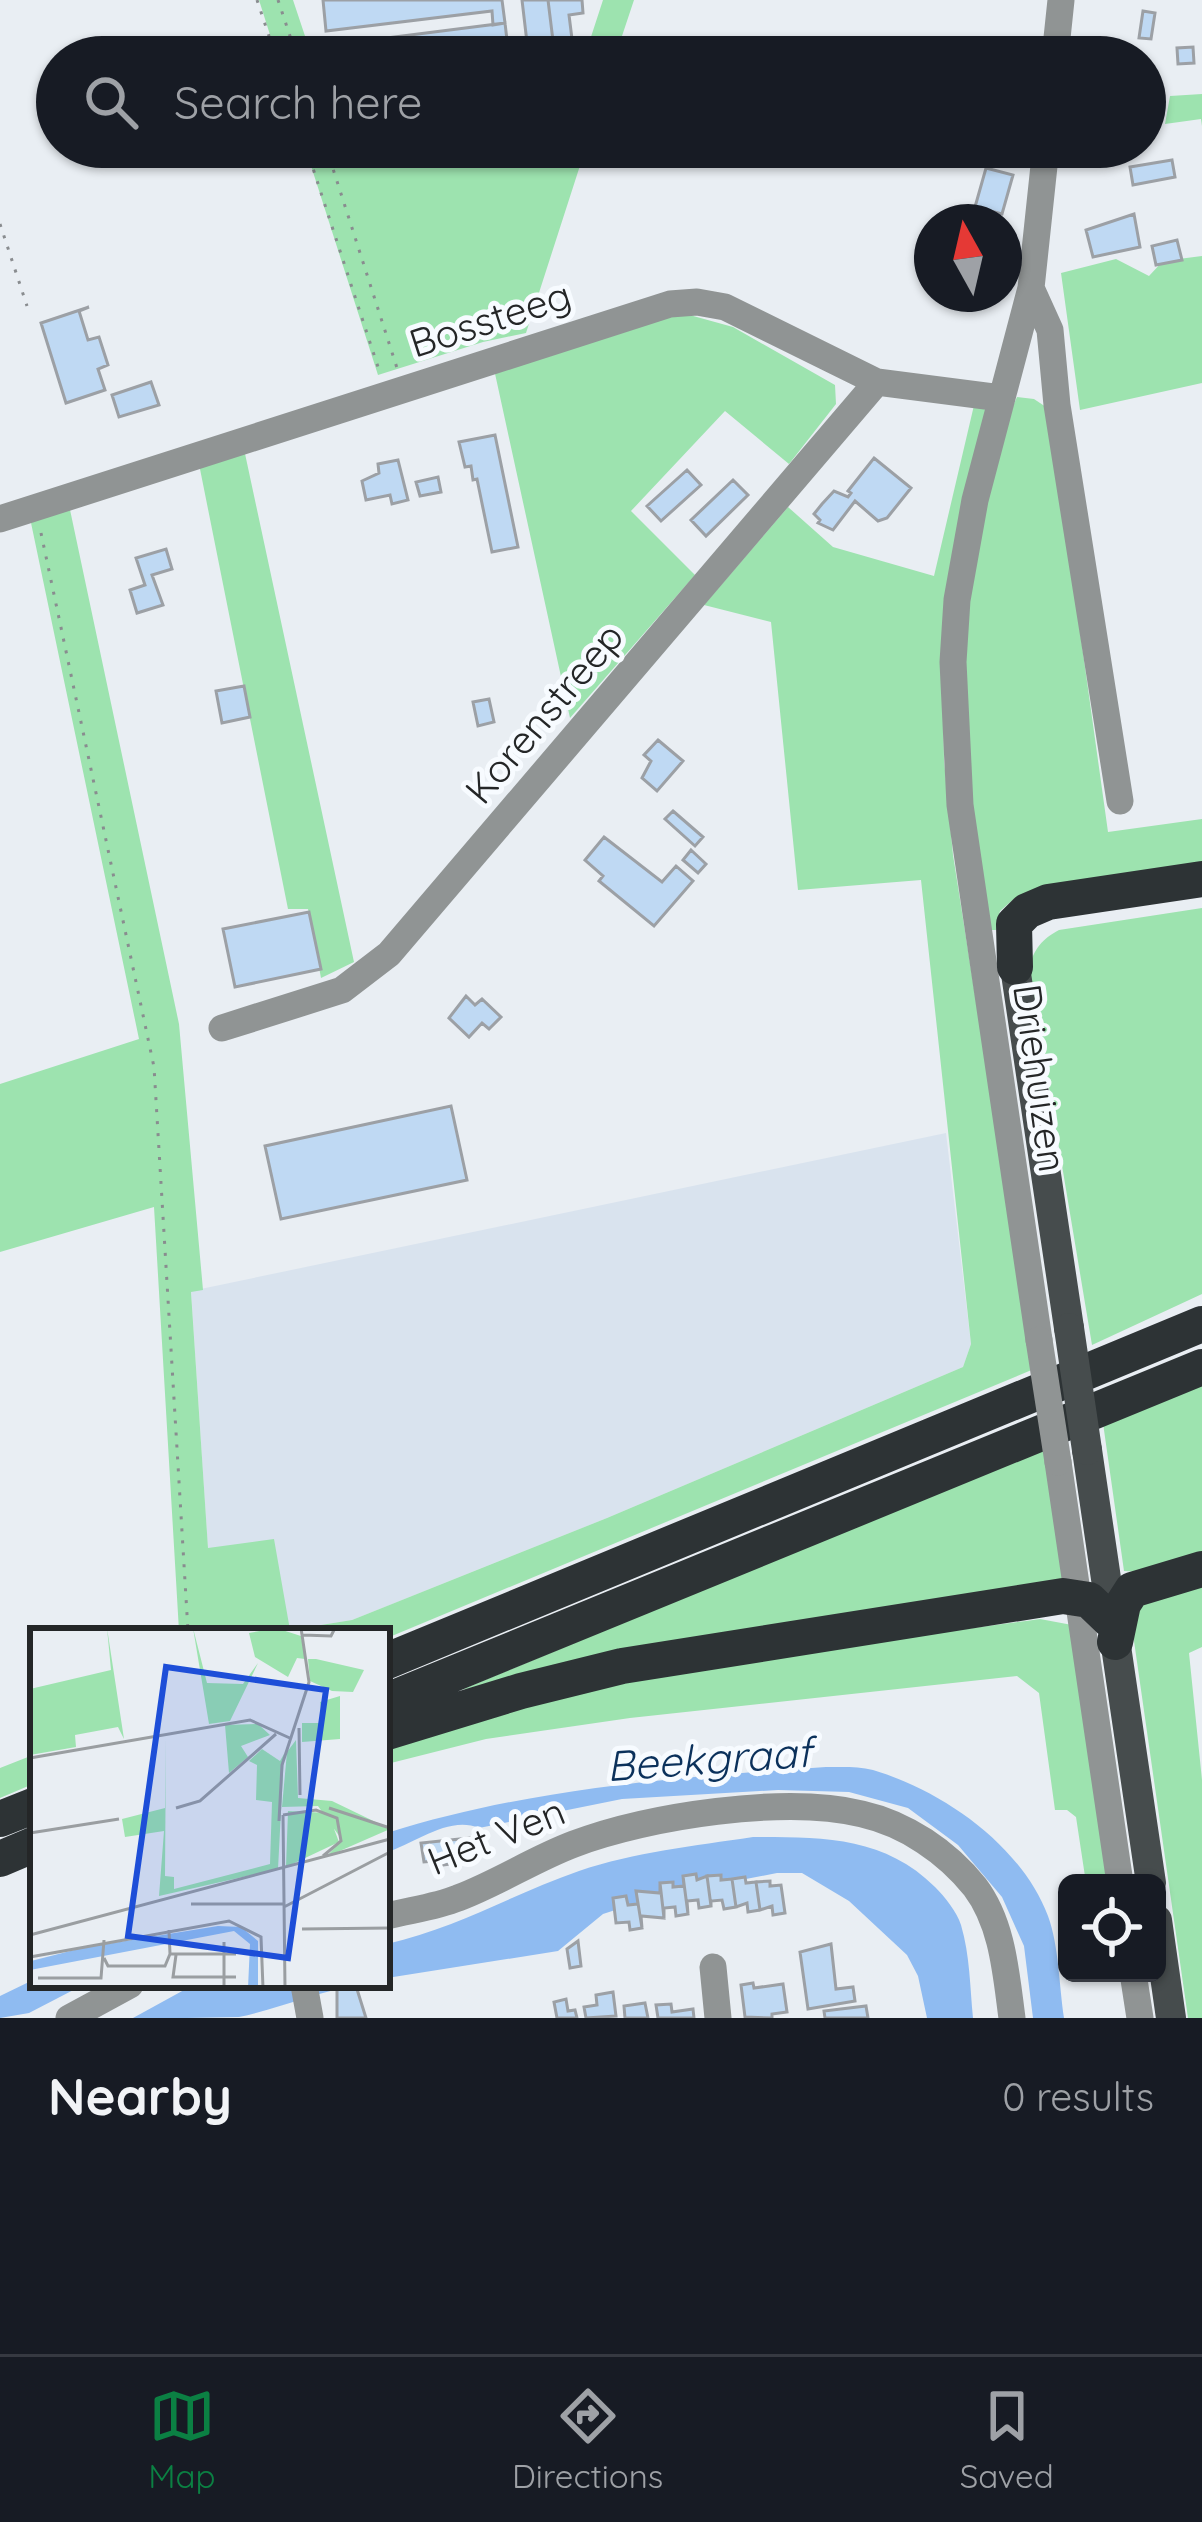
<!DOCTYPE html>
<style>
:root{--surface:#171b24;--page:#242831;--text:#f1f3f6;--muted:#9ea1a6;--line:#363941;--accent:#0b8043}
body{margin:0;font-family:Quicksand,sans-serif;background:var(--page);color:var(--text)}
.controls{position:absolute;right:36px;bottom:36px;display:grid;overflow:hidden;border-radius:18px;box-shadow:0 3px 9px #0004}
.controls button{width:108px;height:108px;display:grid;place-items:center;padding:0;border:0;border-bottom:3px solid var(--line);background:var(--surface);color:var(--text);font:60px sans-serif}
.compass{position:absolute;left:914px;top:204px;width:108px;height:108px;border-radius:50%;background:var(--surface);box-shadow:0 3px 9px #0004;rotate:352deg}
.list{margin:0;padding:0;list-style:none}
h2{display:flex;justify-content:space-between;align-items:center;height:156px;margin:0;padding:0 48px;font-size:51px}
h2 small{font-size:39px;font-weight:400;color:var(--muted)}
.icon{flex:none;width:66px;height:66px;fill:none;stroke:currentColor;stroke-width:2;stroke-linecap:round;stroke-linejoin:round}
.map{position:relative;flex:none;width:1202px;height:2018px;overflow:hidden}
.search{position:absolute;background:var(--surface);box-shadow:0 3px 9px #0004;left:36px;right:36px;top:36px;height:132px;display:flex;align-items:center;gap:30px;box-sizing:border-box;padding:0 42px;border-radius:66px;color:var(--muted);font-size:45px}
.sheet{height:336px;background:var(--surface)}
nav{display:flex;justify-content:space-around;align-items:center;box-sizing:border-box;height:168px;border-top:3px solid var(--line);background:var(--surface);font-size:33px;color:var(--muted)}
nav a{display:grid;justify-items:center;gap:6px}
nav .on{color:var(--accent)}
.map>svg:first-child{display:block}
</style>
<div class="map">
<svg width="1202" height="2018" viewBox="0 0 1202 2018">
<rect width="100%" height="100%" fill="#e9eef3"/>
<path fill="#d9e3ee" d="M946,1133L971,1344L963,1367L607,1518L352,1620L290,1630L208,1549L191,1291Z"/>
<path fill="#9de3af" d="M259,0H293L312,57H277Z
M603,0H634L615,57H502L588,46Z
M1202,94V126L1201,119L1165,124L1170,96Z
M305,147H586L526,333L483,342L378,375Z
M1202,256V383L1080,410L1061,273L1116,259L1149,276L1163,261Z
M686,314L733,327L835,385L836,404L789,464L725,411L631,511L695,575L570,718L494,369L638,322Z
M1017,397L1034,399L1049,409L1108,832L1202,819V872L1015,898L1000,911L996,930H990L957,715L963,610L1001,433Z
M975,401L984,407L988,419L943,698L944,760L953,855L1034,1369L387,1638V1631H179L154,1207L0,1252V1084L139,1039L30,518L69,505L179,1024L203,1290L191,1292L208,1548L274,1539L290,1630L352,1620L607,1518L963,1367L971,1344L921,880L798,890L771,622L704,605L788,507L833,547L934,576Z
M244,449L354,962L321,978L308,909H288L199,464Z
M1202,908V1294L1092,1345L1029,968C1034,949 1042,939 1059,930Z
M1202,1382V1561L1141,1572L1124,1571L1103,1423Z
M1045,1447L1066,1587L461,1690Z
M1202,1586V1647L1189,1653L1202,1780V2018H1188L1130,1613L1143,1604Z
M1040,1619L1072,1625L1109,1883H1086L1076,1817L1067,1810H1055L1039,1693L1017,1676L630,1718L486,1739L387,1764V1744C599,1673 820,1649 1040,1619Z
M33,1755V1784L0,1798V1768Z"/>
<path fill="#8fbbf1" d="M826,1767C841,1767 858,1766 873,1770C943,1791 1021,1845 1048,1916C1059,1946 1059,1986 1064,2018H1033L1024,1946L1002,1897L958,1845L908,1808L849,1792L778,1790L622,1799L479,1828C449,1815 414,1844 387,1852V1833C530,1788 678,1777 826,1767Z
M753,1837C821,1837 884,1836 935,1887C945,1897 957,1912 961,1925C970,1955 970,1988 973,2018H927L918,1976L907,1955L849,1901L802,1873H777L658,1896L603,1914L558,1951L387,1978V1944C457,1928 513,1894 579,1871C635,1852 694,1846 753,1837Z
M33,1980V1985H83L29,2013L0,2018V1996Z
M202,1985H360C319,1991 281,2008 239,2017C206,2018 167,2018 133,2018L184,1990Z"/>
<path fill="#bfd9f3" stroke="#9ca0a5" stroke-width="3" d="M323,0H502L505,23L493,25L492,11L326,31Z
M522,0H548L555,57H509V53L528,51Z
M548,0H582L583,13L569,15L574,55L555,57Z
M1143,11L1155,13L1151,39L1139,38Z
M505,23L509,57H340L339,44Z
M1193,47L1194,63L1178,64L1177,48Z
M1172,160L1175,177L1133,185L1130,167Z
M986,168L1013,175L1002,214L975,207Z
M1134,214L1140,247L1093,257L1086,230Z
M1177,240L1182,260L1156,265L1152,246Z
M89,307L79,311L88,340L99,337L108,365L98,369L105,390L66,403L41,323Z
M151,382L159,405L119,417L112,395Z
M495,435L518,547L492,552L477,479L473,480L471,466L465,467L459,442Z
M874,458L911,488L887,518L878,521L855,501L833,530L818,523L820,520L814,514L822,504L834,491L848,497L851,493L848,491Z
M398,460L408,500L392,504L390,495L366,500L362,481L379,473L378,464Z
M687,470L701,485L661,521L647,506Z
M438,477L441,492L420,496L416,482Z
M733,480L748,495L706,536L691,520Z
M166,549L172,569L152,575L163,605L137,613L130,590L145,585L136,558Z
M244,686L250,717L222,723L216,691Z
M489,699L494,722L478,726L473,702Z
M658,740L683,761L657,791L642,778L651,761L644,755Z
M673,811L703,837L695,846L665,819Z
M604,837L662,882L676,866L693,881L654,926L599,881L603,876L585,860Z
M691,850L706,864L698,873L683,860Z
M309,912L321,969L235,987L223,929Z
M466,996L475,1005L482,999L501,1017L489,1029L482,1023L469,1037L449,1018Z
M451,1106L467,1180L281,1219L265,1146Z
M470,1838L474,1861L435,1866V1861L424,1862L421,1843Z
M696,1874L697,1880L707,1876L711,1906L699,1908L698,1900L687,1901L688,1914L683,1876Z
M721,1875V1880L732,1879L736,1907L724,1909L722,1900L711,1901V1906L707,1876Z
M683,1876L688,1914L676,1916L675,1907L664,1908V1918L660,1883L673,1882V1887L684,1886Z
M745,1877L746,1883L756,1882L760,1910L748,1912L747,1903L736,1907L732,1879Z
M770,1881V1886L781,1885L785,1913L773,1915L772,1906L760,1910L756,1882Z
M660,1883L664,1918L641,1916L642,1928L636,1891L660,1893Z
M636,1891L642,1928L630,1930L629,1922L616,1923L613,1898L626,1896L628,1905L638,1904Z
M578,1941L581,1966L570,1968L567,1949Z
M831,1944L836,1989L853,1987L855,2001L808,2009L800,1952Z
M753,1983L754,1988L783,1984L787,2012L772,2014V2018L745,2017L741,1985Z
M356,1986L366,2018H337V1989Z
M613,1992L616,2016L586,2018L584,2007L597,2005L596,1995Z
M566,1999L568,2011L575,2010L577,2018H557L554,2002Z
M645,2003L648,2018H625L624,2006Z
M671,2004L672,2012L693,2009L694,2018H658L656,2005Z
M866,2006L868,2018H825L824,2011Z"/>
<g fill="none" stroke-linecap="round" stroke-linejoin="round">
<path stroke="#898c8f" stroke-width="3" stroke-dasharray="3 9" stroke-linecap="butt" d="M257,0L276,57
M278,0L297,57
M306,147L380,373
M326,147L397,368
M0,224L27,306
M41,533L154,1067L188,1631"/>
<path stroke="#909494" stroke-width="27" d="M1055,57L1061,0
M1031,288L1050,330L1057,405L1120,801
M0,519L670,304L697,302L725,307L877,382L1001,398
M222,1028L342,990L389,954L877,382
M1039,1340L960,805L953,662L957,600L975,500L1031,288L1046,147
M1058,1462L1120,1883
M387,1916C410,1910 436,1907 458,1898C498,1883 534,1859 574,1844C648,1816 785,1795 862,1814C906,1824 947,1852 975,1887C1003,1924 1006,1974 1012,2018
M713,1967L718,2018
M1133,1973L1140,2018
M304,1985L310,2018
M69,2018L130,1985"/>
<path stroke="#464c4d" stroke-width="30" d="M1015,967L1069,1328
M1087,1450L1151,1883
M1157,1920L1171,2018"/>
<path stroke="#2d3335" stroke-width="36" d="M1015,967L1014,924L1027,911L1048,902L1202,879
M1115,1642L1123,1604L1132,1590L1202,1569
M387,1661L1202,1324
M387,1701L1202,1367
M387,1732L521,1691L622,1666L1063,1596L1089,1600L1113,1623
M0,1819L33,1806
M0,1859L33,1845"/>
<path stroke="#909494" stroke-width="27" d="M1039,1340L1058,1462"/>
<path stroke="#464c4d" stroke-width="30" d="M1069,1328L1087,1450"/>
</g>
<g text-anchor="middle" stroke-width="10" stroke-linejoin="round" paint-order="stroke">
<g font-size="39" fill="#242627" stroke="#f7fbff">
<text transform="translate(490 319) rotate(-18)" y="14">Bossteeg</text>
<text transform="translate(544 713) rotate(-50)" y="14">Korenstreep</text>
<text transform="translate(1040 1078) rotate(82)" y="14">Driehuizen</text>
<text transform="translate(496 1836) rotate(-22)" y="14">Het Ven</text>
</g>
<g font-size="42" font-style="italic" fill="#0b315b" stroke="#f7fbff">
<text transform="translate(709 1759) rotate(-4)" y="15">Beekgraaf</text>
</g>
</g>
<g transform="translate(30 1628)">
<rect width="360" height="360" fill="#e9eef3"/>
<path d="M77,0L94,111L88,99L45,107L46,119L0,127V61L81,42ZM163,0L177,55L213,56L228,35L200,93L179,96ZM246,0L271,8L275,31L267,30L258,49L225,29L219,5ZM278,31H286L334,42L323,64L302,63L280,53ZM310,68V111L272,114V95H292L290,74ZM228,96L240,107L211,118L218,129L199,145L195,97ZM136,108L135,248L144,249V261L240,236L242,174L226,172L227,137L219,133L232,121L250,133L254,126L248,241L129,268L134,203L95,209L92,191L135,180ZM266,112L268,170L302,173L360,201L296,229L312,212L288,178L252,179L257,124ZM258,183L298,185L309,214L256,239Z" fill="#9de3af"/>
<path d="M188,298L211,299L228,313V360H218L220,316L204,303L0,342L1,333L52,320Z" fill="#8fbbf1"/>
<path fill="none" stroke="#9a9ea1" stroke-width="3" d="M273,7L301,8L305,0M269,100L270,167M0,130L220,92L262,111M146,180L170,173L246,106M299,180L360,200M253,187L255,360M253,187L286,182L307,190L311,213L293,228M249,193L252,137L279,54L271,0M0,205L89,191M161,276H254M254,279L360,224M272,301L360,300M139,302L140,326H206M0,307L360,211M194,314V360M146,327L143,349H206M0,329L199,293L231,309L233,360M74,330L78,338H135L140,326M8,350H71L74,312"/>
<path fill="#1d4ed8" fill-opacity="0.15" stroke="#1d4ed8" stroke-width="6" d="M136,39L296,62L258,330L98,308Z"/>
<rect width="360" height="360" fill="none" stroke="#242627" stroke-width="6"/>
</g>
</svg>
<div class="controls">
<button><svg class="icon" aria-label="locate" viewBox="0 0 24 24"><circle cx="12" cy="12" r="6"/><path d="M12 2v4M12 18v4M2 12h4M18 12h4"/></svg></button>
</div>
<svg class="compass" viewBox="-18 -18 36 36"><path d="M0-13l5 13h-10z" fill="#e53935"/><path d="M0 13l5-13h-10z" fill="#9ea1a6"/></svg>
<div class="search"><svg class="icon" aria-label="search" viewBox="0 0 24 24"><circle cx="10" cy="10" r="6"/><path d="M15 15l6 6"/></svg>Search here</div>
</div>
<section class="sheet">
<h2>Nearby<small>0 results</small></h2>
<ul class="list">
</ul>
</section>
<nav>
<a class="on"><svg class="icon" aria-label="map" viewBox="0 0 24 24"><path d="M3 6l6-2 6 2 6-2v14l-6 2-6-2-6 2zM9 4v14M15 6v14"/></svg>Map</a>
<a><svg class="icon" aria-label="directions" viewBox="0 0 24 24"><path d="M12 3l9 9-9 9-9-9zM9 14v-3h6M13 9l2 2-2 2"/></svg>Directions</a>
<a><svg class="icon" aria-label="saved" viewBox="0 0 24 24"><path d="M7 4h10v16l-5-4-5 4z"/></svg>Saved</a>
</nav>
